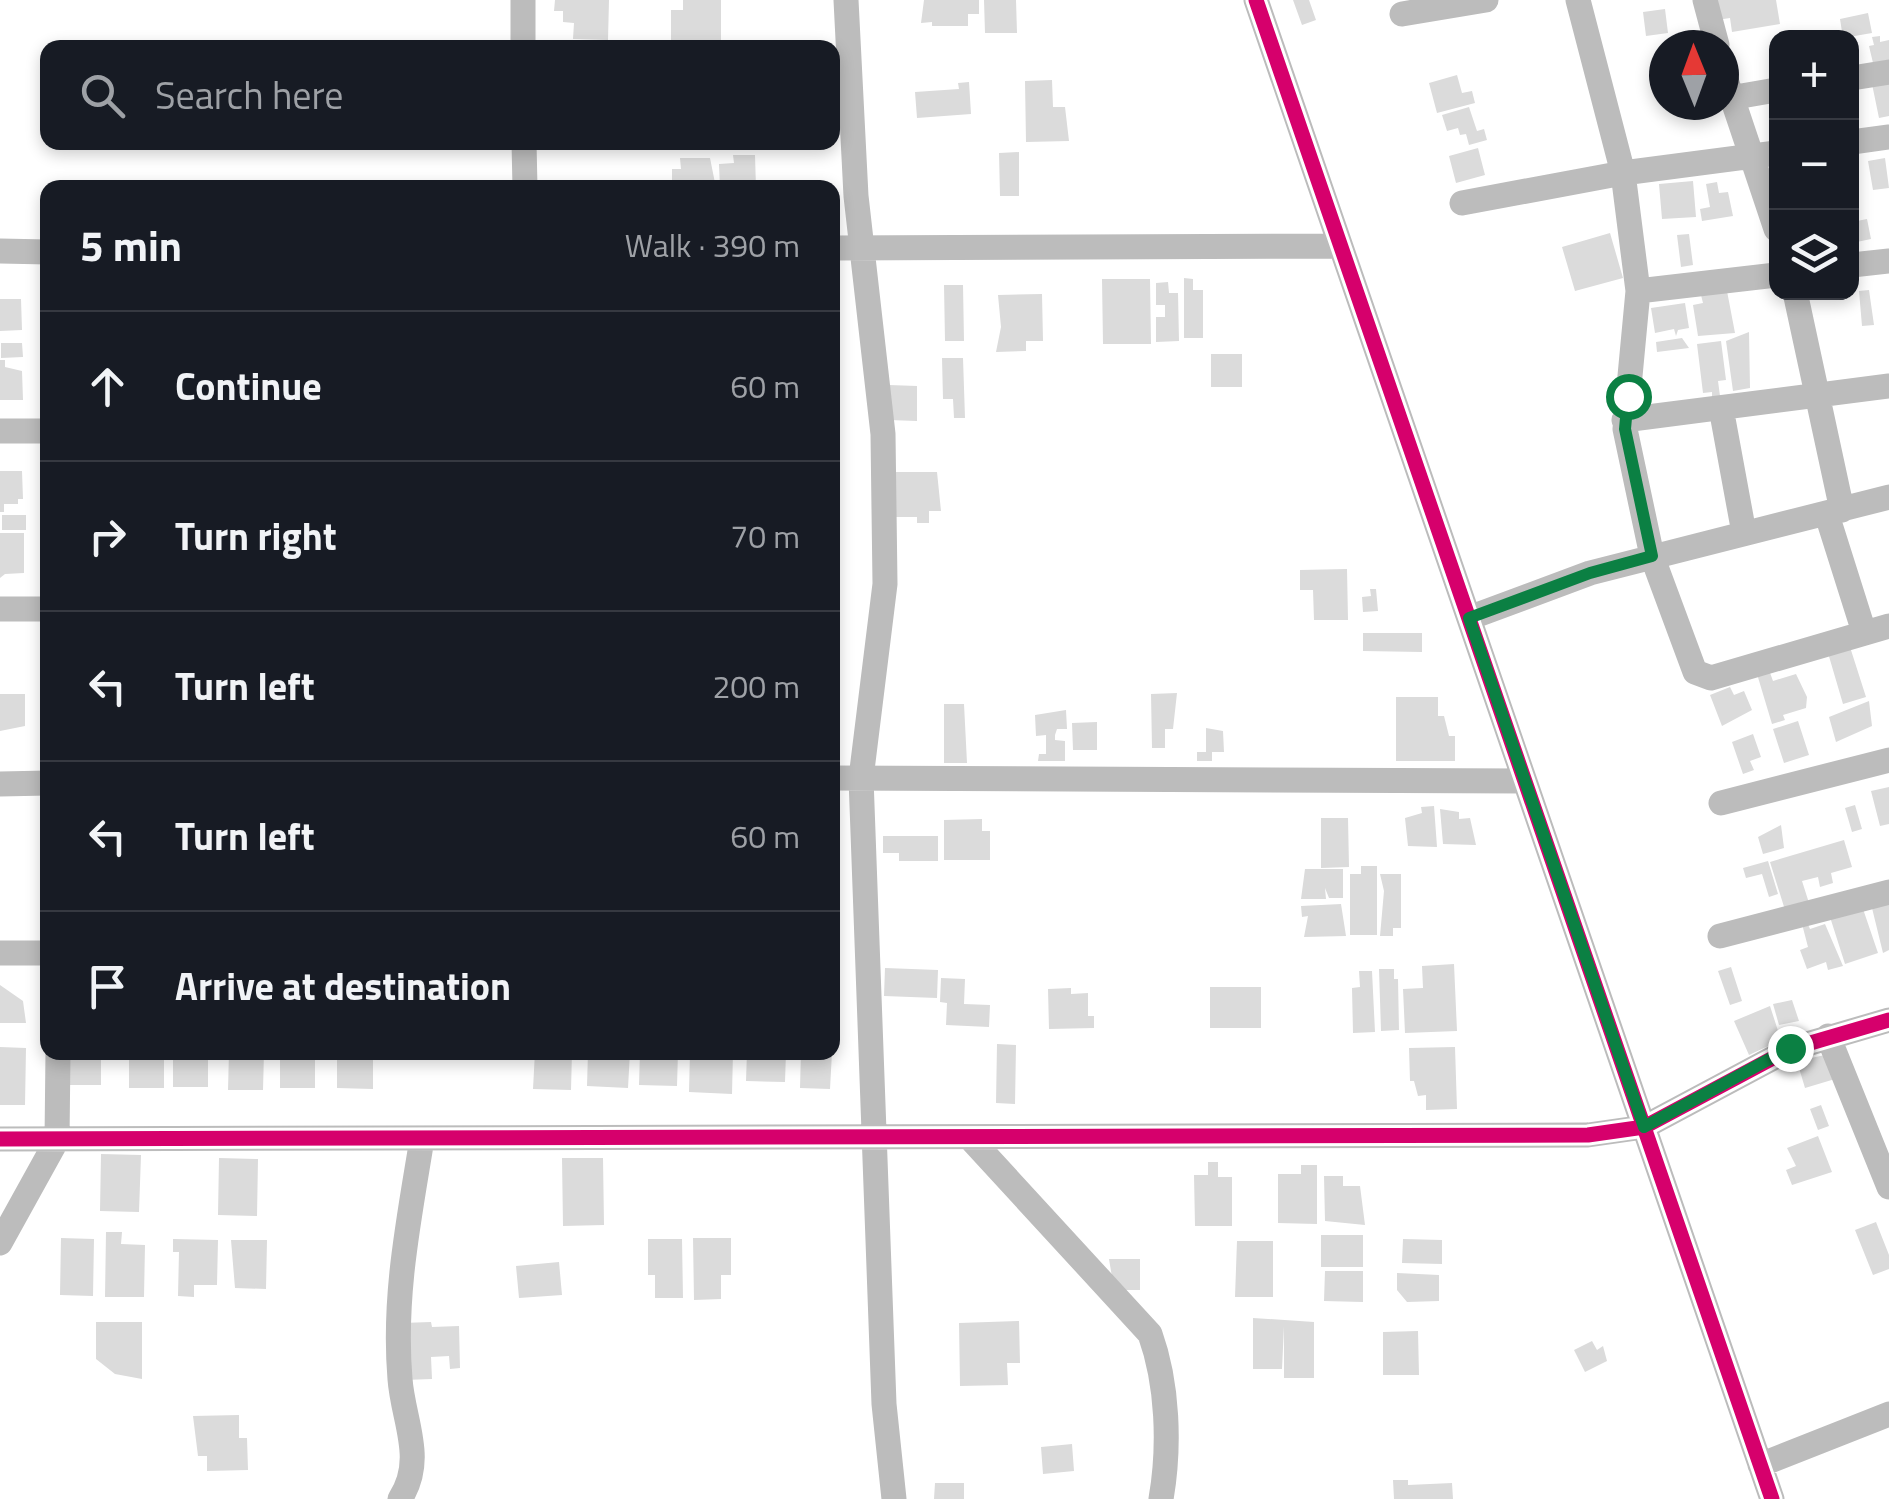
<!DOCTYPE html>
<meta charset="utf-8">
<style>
:root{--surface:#171b24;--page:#242831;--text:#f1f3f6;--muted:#9ea1a6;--line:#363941}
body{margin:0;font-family:"Titillium Web",sans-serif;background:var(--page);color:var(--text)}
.controls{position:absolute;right:30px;top:30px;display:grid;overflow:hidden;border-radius:20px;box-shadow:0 5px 15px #0003}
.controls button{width:90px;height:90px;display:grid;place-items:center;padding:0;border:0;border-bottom:2px solid var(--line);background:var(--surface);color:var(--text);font:50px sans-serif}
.compass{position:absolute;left:1649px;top:30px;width:90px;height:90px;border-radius:50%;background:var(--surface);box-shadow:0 5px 15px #0003;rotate:359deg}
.stop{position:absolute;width:30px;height:30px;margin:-22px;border:8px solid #0b8043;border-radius:50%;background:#fff}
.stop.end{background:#0b8043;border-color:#fff;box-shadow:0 2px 10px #0008}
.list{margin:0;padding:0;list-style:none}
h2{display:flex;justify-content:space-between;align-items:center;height:130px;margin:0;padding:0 40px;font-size:42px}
h2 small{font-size:32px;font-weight:400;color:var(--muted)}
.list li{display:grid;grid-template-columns:65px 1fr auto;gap:30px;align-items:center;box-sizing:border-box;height:150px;padding:0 40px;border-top:2px solid var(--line)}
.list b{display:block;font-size:38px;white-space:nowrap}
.list em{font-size:32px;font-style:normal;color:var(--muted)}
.icon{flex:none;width:55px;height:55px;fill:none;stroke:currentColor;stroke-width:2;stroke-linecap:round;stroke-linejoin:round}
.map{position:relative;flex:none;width:1889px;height:1499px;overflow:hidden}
.search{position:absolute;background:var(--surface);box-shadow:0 5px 15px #0003;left:40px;top:40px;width:800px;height:110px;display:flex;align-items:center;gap:25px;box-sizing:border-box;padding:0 35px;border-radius:20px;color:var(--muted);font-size:38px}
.panel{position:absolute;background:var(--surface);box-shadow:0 5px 15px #0003;left:40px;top:180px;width:800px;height:880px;border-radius:20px}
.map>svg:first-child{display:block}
</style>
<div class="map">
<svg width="1889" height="1499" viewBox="0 0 1889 1499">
<rect width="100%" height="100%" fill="#fff"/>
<path fill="#dbdbdb" d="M555,0H609L608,40L573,39L574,23L563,22V11H554Z
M683,0H721V44L671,45V10H683Z
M924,0H979V14H968V26H932V22L921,23Z
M984,0H1016L1017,33H985Z
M1293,0H1309L1316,20L1302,25Z
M1713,0H1776L1780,24L1732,32L1730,18L1717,20Z
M1665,9L1668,33L1646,36L1643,12Z
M1868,13L1872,33L1843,38L1840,19Z
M1880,36V42L1889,40V60L1873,63L1869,46L1874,45L1872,37Z
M1457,75L1462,93L1472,91L1475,103L1437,113L1429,83Z
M1052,80L1053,107H1065L1069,141L1026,142L1025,81Z
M1889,81V116L1879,118L1872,84Z
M969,82L971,114L917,118L915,92L959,89L958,83Z
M1469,107L1477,131L1484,129L1487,140L1469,145L1466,134L1460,135L1458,128L1447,131L1442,115Z
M1478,148L1485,175L1456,183L1449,156Z
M1019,152V196H1000L999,153Z
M733,155H755L756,188H720L719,164L734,163Z
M680,158H710L716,188H672V169H681Z
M1885,158L1889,188L1873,190L1868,161Z
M1693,181L1696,217L1662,219L1659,184Z
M1717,182L1719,193L1728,192L1733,216L1702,221L1700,209L1710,207L1706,184Z
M1867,219L1871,239L1852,243V222Z
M1610,233L1623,278L1575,291L1562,247Z
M1689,234L1693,265L1681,267L1677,235Z
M1184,278L1193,279V290H1203V338H1184Z
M1102,279H1150L1151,344H1103Z
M1168,282L1169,293H1178L1179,341L1156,342V317H1165V305H1156V283Z
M944,285H963L964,341H945Z
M1869,290L1874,325L1862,326L1859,291Z
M1727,291L1735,333L1698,336L1693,305L1703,303L1701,295Z
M1042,294L1043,341H1026V351L996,352L1001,327L998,295Z
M0,299H21L22,330L0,331Z
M1685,303L1689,328L1678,330L1676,336L1674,329L1655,333L1651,308Z
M1749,332L1750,388L1733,391L1726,341Z
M1682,338L1689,348L1657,352L1656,342Z
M1721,341L1726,380L1718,381L1720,396L1712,397V392L1703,393L1697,344Z
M1,343H22L23,357L1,358Z
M1211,354H1242V387H1211Z
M942,358H963L965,418H954L953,399H943Z
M0,360H5V367L22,371L23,400H0Z
M889,385L917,386V421L889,420Z
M0,471H22L23,499H18V504H4V512H0Z
M892,472H937L941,511H929V523H917V517H888Z
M2,515H26V530H2Z
M0,533H24V573L5,574L0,578Z
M1347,569L1348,620H1314L1313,590H1300V570Z
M1370,589H1376L1378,611L1363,612L1362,597L1371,596Z
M1363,633H1422V652L1363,651Z
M1850,647L1866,697L1843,704L1828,653Z
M1769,670L1773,681L1796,674L1807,697L1806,708L1783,715L1785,720L1772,724L1757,674Z
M1730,687L1734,695L1744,691L1752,710L1722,726L1710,695Z
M1177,693L1173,729H1165V748H1152L1151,694Z
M0,694H25V726L0,731Z
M1396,697H1438V716H1444L1449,736H1455V761H1396Z
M1869,701L1872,726L1836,742L1829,717Z
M944,704H964L967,763H944Z
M1066,710L1067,729H1057L1055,735V740L1065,741V761H1038L1039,754H1046V735L1036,736L1035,715Z
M1798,721L1809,755L1784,763L1773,729Z
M1097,722V750H1073L1072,723Z
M1206,728L1223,731L1224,752H1212V761H1197V752H1206Z
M1753,734L1761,757L1750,761L1754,770L1743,774L1732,742Z
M1889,787V824L1880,826L1871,791Z
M1855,805L1862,829L1852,832L1845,808Z
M1434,806L1437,847L1408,846L1405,818L1422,813L1421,807Z
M1440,809L1459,812V819L1470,818L1476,845L1443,844Z
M1321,818H1348L1349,867L1321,868Z
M982,819V831H990V860H944V820Z
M1781,825L1784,848L1763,854L1758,837Z
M883,836H938V861H899V853H883Z
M1844,840L1852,867L1831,873L1833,883L1820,887L1818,877L1802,881L1809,903L1785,910L1770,862Z
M1768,861L1778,894L1769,897L1762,874L1746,878L1743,868Z
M1361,866H1377V935H1350V874H1361Z
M1305,869H1343V898H1329L1325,888L1326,899H1301Z
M1380,874H1401V928H1393V936H1380L1384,891Z
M1889,903V950L1883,953L1872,908Z
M1341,904L1346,936L1304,937L1308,916L1302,917L1301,906Z
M1862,906L1878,953L1845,964L1830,917Z
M1807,922L1810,929L1825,924L1843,966L1828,970L1826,962L1807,969L1800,950L1808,947L1802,924Z
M1454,964L1457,1031L1405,1033L1403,989L1423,988L1422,966Z
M1731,967L1742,1001L1730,1005L1718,971Z
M885,968L938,970L937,998L884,996Z
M1379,969H1394V979H1398L1399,1030L1381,1031Z
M1359,971H1372L1375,1032L1353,1033L1352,988L1360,987Z
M941,978L965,979L964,1004L990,1005L989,1027L946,1025L947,1003L940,1002Z
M0,985L23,1001L26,1023H0Z
M1210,987H1261V1028H1210Z
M1071,988V994L1088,993V1016H1094V1028L1049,1029L1048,989Z
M1792,1000L1799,1021L1779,1025L1773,1004Z
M1770,1006L1781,1040L1749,1055L1734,1021Z
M997,1044L1016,1045L1015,1104L996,1103Z
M0,1047L26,1048L25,1105H0Z
M1455,1047L1457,1109L1426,1110V1095L1418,1096L1414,1081H1410L1409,1048Z
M66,1052H101V1085H66Z
M129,1052H164V1088H129Z
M173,1052H208V1087H173Z
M229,1052H264L263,1090H228Z
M280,1052H315V1088H280Z
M337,1052H373V1089L337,1088Z
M535,1052H572L571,1090L533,1089Z
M588,1052H630L628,1088L587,1086Z
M640,1052H678L677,1086L639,1085Z
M690,1052H733L732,1094L689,1092Z
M747,1052H786L785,1082L746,1081Z
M801,1052H832L830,1089L800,1088Z
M1825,1055L1835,1079L1805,1088L1797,1061Z
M1821,1105L1829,1126L1818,1130L1810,1109Z
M1818,1136L1832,1172L1792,1185L1786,1170L1796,1166L1787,1148Z
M101,1154L141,1155L139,1212L100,1211Z
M219,1158L258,1159L257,1216L218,1215Z
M562,1158H603L604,1225L563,1226Z
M1208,1162H1218V1177H1232V1226H1195L1194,1175H1208Z
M1301,1165H1317V1224L1278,1223V1174H1301Z
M1324,1176H1343V1186H1360L1365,1225L1325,1221Z
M1876,1222L1889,1255V1269L1873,1275L1855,1230Z
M106,1232H122L121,1244L145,1245L144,1297H105Z
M1321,1235H1363V1267H1321Z
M61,1238L94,1239L93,1296L60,1295Z
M693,1238H731V1275H721V1299L694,1300Z
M173,1239L218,1240L217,1285H194V1297L178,1296L179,1252H173Z
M648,1239H682L683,1298H655V1275H648Z
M1403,1239L1442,1240V1264L1402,1263Z
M231,1240H267L266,1289L235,1288Z
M1237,1241H1273V1297H1235Z
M1109,1259H1140V1290H1120L1113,1283Z
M559,1262L562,1295L519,1298L516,1266Z
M1325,1271H1363V1302L1324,1301Z
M1397,1273L1439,1275V1301L1407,1302L1397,1290Z
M1253,1318L1314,1322V1378H1284V1326L1282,1369H1253Z
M1019,1321L1020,1363H1007L1008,1385L960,1386L959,1323Z
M96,1322H142V1379L115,1374L96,1359Z
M431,1322L432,1327L459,1326L460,1368L450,1369L449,1356L431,1357L432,1379L404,1380L402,1323Z
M1418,1331L1419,1375H1383V1332Z
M1592,1341L1597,1350L1603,1346L1607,1361L1585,1372L1574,1350Z
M239,1415V1438H247L248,1470L207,1471V1456H198L193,1416Z
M1072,1444L1074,1471L1043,1474L1041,1447Z
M1393,1480H1408V1485L1452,1483L1453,1499H1394Z
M935,1483H964V1499H934Z"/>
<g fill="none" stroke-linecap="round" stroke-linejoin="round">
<path stroke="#bcbcbc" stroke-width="25" d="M523,0V48
M846,0L856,196L883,434L885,584L861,778L884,1404L894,1499
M1256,0L1772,1499
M1578,0L1623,173L1638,291L1776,275
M1705,0L1717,45
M1402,14L1486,0
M1724,74L1776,229
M1852,78L1889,72
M1730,98L1776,90
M524,142L525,188
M1852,142L1889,137
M1462,203L1623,173L1776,153
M832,248L1340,246
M0,251L48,252
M1852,265L1889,261
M1638,291L1625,429L1652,556L1695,672L1711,678L1889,626
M1795,292L1842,510
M1721,408L1744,533
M1624,420L1889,386
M0,431H48
M1827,515L1864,632
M0,609H48
M1469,618L1590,573L1889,497
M832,778L1524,781
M0,784L48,783
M1721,803L1889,760
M1720,936L1889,892
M0,953H48
M1828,1036L1889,1187
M969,1137L1150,1334C1168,1384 1170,1447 1161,1499
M0,1139L1588,1135L1644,1127L1790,1049L1889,1020
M0,1243L57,1140L58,1052
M1760,1465L1889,1414
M400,1499C426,1459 403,1421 400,1379C393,1297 409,1219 422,1139"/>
<defs>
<path id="cycleway" d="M1256,0L1772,1499
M0,1139L1588,1135L1644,1127L1790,1049L1889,1020"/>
</defs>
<use href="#cycleway" stroke="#fff" stroke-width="21"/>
<use href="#cycleway" stroke="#d6006c" stroke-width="15"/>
</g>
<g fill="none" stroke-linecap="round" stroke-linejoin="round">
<path stroke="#0b8043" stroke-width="12" d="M1628,396L1625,429L1652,556L1590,573L1469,618L1644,1127L1790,1048"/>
</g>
</svg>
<div class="controls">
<button>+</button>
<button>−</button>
<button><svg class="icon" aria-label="layers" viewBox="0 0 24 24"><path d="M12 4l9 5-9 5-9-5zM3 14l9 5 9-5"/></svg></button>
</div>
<svg class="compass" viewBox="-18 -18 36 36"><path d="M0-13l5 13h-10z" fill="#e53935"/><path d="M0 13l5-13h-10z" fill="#9ea1a6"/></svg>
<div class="stop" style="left:1628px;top:396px"></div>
<div class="stop end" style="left:1790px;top:1048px"></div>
<div class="search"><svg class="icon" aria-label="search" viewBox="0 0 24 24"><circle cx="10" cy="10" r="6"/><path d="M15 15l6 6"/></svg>Search here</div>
<section class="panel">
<h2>5 min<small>Walk · 390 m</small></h2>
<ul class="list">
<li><svg class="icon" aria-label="ahead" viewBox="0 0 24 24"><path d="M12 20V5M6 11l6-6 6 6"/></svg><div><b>Continue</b></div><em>60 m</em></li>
<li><svg class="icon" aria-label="right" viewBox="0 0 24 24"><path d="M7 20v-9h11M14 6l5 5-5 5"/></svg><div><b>Turn right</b></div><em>70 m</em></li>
<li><svg class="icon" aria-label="left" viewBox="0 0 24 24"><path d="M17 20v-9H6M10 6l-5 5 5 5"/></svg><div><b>Turn left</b></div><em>200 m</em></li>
<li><svg class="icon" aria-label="left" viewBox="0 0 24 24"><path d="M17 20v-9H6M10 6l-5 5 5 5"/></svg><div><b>Turn left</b></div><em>60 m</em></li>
<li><svg class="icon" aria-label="arrive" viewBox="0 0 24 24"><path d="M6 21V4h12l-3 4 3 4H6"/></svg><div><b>Arrive at destination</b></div></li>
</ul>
</section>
</div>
